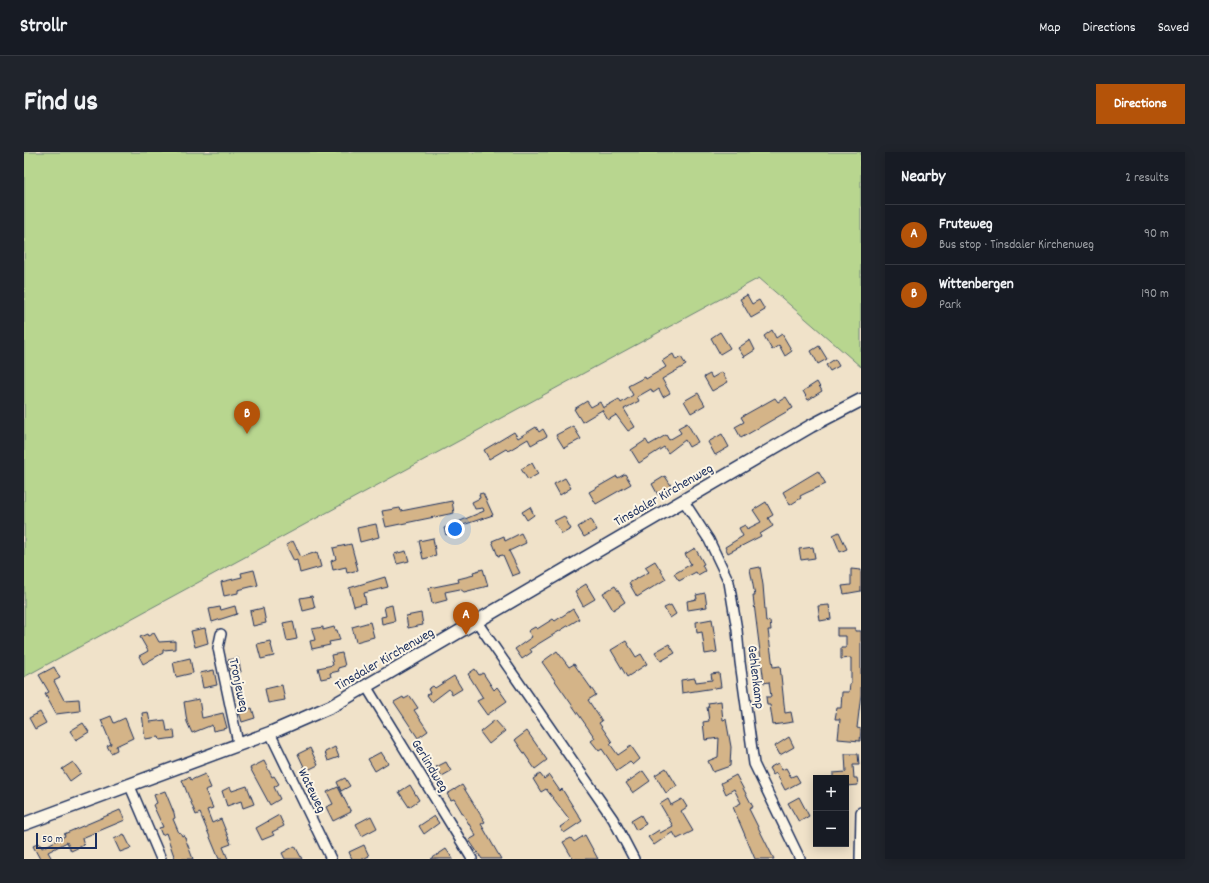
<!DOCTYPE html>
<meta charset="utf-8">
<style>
:root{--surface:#171b24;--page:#20242c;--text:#f1f3f6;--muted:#9ea1a6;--line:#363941;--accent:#b45309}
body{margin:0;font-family:Dekko,sans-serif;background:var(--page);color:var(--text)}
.controls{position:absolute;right:12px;bottom:12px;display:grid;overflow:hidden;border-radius:0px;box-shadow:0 2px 10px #0003}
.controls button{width:36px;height:36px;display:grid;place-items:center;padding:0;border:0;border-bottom:1px solid var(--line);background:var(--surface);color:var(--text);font:20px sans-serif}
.scale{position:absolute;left:12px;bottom:10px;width:61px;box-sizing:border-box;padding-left:4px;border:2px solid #1b2f5e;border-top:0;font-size:11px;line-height:14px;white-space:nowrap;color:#1b2f5e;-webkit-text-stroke:3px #fcf5e5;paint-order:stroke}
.you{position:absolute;left:431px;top:377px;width:14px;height:14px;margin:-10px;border:3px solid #fff;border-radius:50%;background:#1a73e8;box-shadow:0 0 0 6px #1a73e833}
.badge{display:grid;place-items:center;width:26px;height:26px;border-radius:50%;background:var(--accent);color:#fff;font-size:13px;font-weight:700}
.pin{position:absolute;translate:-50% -33px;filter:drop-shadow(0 1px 2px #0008)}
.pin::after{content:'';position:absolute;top:21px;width:14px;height:12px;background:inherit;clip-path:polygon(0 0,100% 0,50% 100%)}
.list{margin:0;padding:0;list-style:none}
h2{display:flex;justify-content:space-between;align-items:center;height:52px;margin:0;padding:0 16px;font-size:17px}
h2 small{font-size:13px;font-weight:400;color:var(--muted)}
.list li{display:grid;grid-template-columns:26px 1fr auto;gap:12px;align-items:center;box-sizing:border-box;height:60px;padding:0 16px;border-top:1px solid var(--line)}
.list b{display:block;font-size:15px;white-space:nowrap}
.list p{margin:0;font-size:13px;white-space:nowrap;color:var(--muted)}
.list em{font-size:13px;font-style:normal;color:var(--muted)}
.map{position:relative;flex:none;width:837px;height:707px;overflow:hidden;border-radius:0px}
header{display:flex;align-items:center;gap:24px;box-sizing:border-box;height:56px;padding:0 20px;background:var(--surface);border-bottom:1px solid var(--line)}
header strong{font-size:19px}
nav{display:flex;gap:22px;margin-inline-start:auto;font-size:14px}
.intro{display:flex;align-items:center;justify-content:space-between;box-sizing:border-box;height:96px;padding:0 24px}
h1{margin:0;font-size:28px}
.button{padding:10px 18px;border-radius:0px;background:var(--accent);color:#fff;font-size:14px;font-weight:700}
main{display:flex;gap:24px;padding:0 24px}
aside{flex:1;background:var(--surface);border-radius:0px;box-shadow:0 2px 10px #0003}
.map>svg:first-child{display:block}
</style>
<header>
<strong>Strollr</strong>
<nav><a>Map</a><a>Directions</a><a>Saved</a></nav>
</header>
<div class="intro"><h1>Find us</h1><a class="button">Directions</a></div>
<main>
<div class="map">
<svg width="837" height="707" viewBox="0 0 837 707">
<rect width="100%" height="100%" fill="#f0e2c9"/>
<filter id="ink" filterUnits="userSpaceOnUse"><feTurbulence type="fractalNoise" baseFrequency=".025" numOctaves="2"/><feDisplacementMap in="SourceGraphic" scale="8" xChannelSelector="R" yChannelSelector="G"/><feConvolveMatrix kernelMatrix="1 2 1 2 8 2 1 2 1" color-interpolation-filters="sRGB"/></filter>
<g filter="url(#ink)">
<path fill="#b8d68f" stroke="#6a8276" d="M0,0H837V215L735,126L0,525Z"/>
<path fill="#d4b488" stroke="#1b2f5e" d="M723,143L728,152L735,148L741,158L727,166L716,147Z
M748,178L752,186L758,182L768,199L761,204L755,193L748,198L740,184Z
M696,180L706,196L696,202L687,186Z
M726,188L731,198L720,205L714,196Z
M795,194L803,207L794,212L787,199Z
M649,202L652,208L657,205L662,213L638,227L646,241L639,245L635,237L629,241L627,237L613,245L615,249L600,257L611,275L604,279L592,263L584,268L578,258L558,270L550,257L563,249L567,255L576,250L579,256L595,247L597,251L609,243L604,234L621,225L622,227L642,215L638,209Z
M811,207L815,214L806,219L802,213Z
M698,220L704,230L688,239L680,225L686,222L688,226Z
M793,230L798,239L784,248L779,239Z
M674,241L681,253L667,261L660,249Z
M762,245L769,256L717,286L711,275L720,270L717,265L751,246L754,250Z
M663,271L674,290L665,295L661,288L644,301L640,295L615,311L607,298L622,288L625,293L642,283L645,288L657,281L654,276Z
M549,274L557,287L540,296L532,283Z
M512,275L515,280L519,277L523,284L507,293L504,287L484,299L482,297L465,307L460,298L490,280L494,286Z
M698,282L705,295L691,303L684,290Z
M508,311L514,322L504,328L497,317Z
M794,319L802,332L782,341L776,344L777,346L766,353L759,340Z
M601,322L607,332L572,352L565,340L593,324L594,326Z
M641,324L648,335L634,343L628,332Z
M541,326L547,336L536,343L530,332Z
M459,341L469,363L436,374L434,370L460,359L459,356L451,357L448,350L456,346L455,342Z
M428,349L430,361L362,375L358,359L376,356L377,359Z
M742,350L749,363L744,366L749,374L736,382L737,384L704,401L701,395L719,384L715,376L721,373L723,377L737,370L729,358Z
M506,355L510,363L503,368L498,360Z
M540,364L547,377L538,382L530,369Z
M567,367L573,378L560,385L554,375Z
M430,371L433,378L422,383L420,376Z
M352,372L355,385L336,390L333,376Z
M815,380L823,397L816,400L809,383Z
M497,381L502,391L485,399L496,421L488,424L479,403L474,404L468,389L480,384L481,389Z
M409,386L412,404L399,407L395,389Z
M269,389L277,405L293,400L297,415L276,421L273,408L270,409L262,393Z
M327,392L334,418L323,421L322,415L309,418L307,409L312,407L309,396Z
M789,395L791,406L777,408L775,397Z
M671,396L680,412L678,413L681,419L674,423L672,420L655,429L650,422L667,412L661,402Z
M382,399L385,409L373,412L370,402Z
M631,409L642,427L613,445L605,431L625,420L621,415Z
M736,415L739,433L742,470L746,469L747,478H744L749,515L756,514L761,561L767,560L769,570L749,573L746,553H743L742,545H747L745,530L740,531L729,444H731L726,417Z
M459,417L464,434L440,440L436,437L421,440L423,448L408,452L405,436L435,430L434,427L450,423L449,420Z
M827,417L837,418V439L820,442L818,434L827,433Z
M230,418L234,433L214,438V441L200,444L197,430L218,425L217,421Z
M361,425L364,435L340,441L342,451L330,454L325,436Z
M562,432L571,447L559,454L551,439Z
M591,434L601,450L589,458L579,441Z
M681,441L683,455L664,458L663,449L673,447L672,443Z
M288,444L291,456L279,459L276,446Z
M368,453L371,469L358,472L357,465L362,464L360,455Z
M647,453L652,462L646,466L640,456Z
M805,453L807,467L796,469L794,454Z
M211,454L213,462L188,470L185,457L196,455L197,458Z
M239,456L242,471L229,474L226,459Z
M549,457L555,467L506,497L508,500L498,507L491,497L508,485L504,479L511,475L513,477L529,467L531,469Z
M397,461L399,473L384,476L382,464Z
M688,467L693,500L681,502L678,480L673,481L672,470Z
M269,469L273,487L263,489L259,471Z
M346,470L350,485L332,490L328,475Z
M299,475V478L310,475L311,478H313L316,488L305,490L306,493L288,497L286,489L291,488L288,477Z
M181,476L184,491L171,495L167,479Z
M813,476H831V479H837V542L833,576L837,577L836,589L814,587L816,567H811L813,556H817L818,540H825L826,532H827V506L817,507V496H822V484H813Z
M130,481L135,490L151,489V497L139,498V501L119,512L115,504L124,499L116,485L123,482L124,484Z
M246,489L250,504L237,507L233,492Z
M602,489L612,505L617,502L623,512L603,525L587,498Z
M645,492L651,501L637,509L631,500Z
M533,499L545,515L550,512L572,543L564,548L578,569L575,571L588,590L586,592L594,603L607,594L616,607L609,613L606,610L593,619L578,597L575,599L567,589L571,586L518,510Z
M318,501L321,514L314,516L315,519L306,521L307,525L297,527L294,516L309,513L307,503Z
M166,506L169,521L152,525L149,510Z
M214,506L217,520L207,522L204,508Z
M30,515L36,526L30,529L40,548L55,547L56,559L32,562L21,542L25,540L15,523Z
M451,517L455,523L459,521L470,538L473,535L483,549L463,563L453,549L459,546L444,522Z
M190,518L193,533L179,536L176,521Z
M695,521L697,535L658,541L657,528L671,526L672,530L688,528L687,522Z
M430,524L438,537L428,543L425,537L408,550L403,543L406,541L404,537L409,534L411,536Z
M258,533L261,548L244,551L241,537Z
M386,544L394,556L390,558L404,579L394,586L370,550L379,545L380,547Z
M175,547L178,566L199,561L203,576L189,579L188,573L168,581L163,570L160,550Z
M697,549L699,568L702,567L707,595L706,614L689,620L684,609L694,605L695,586L681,588L679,570L685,569L683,555H685L684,551Z
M228,556L231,566L218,570L215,560Z
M16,560L22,571L11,577L5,566Z
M124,560L126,570L141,568L143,579L150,578L151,586L136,588L135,585L121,587L118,561Z
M87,564L90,571L101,566L109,586L92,594L93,598L87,601L83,594L87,592L77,568Z
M471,568L481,579L465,592L456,580Z
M59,571L65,580L52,588L46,579Z
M503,579L523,608L511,617L491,588Z
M765,585L770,595L756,603L751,594Z
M311,595L315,605L304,609L301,600Z
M286,596L294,613L282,619L274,602Z
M357,600L364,611L351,619L344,607Z
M821,602H834L835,613H829L830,626H833L834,633L822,634V626H809V621L822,620Z
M240,609L248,625L250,624L255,632L250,635L256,647L246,653L226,616Z
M49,610L57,621L46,629L38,617Z
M422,610L427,619L418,624L412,615Z
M754,611L758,618L762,616L767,625L772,623L776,630L761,638L752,621L749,623L745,616Z
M642,616L653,634L642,641L631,623Z
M619,619L626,629L609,641L602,631Z
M181,622L187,636L181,638L189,656L183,658L188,671L197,667L207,692L199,695L204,707H195L176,661L172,663L158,628L165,625L167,628Z
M516,622L520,627L525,623L536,639L538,637L558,669L540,681L536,675L546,668L522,637L517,640L509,627Z
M712,623L729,655L725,657L750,707H731L709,655L717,651L710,637L702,642L697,631Z
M321,626L326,634L317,639L313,630Z
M386,633L395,648L385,655L375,640Z
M438,633L461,670L457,672L477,707H458L445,688L452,684L430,647L427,648L423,642Z
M223,634L230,652L219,656L217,649L203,654L198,639L206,635L208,639Z
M314,635L327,660L309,669L302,655L309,652L303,640Z
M141,639L150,661L151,666L149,667L155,681L156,680L158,684L160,683L169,707H151L142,681L138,683L135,676L139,675L129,653L133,651L130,643Z
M775,645L785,664L775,670L764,651Z
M644,647L647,653L658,647L663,655L657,659L669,679L653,687L649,680L630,693L624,685L635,678L636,681L649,674L636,652Z
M96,658L101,668L58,686L60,693L47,699L43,690L24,700L28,707H16L9,694L15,691L18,696L41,684L40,682Z
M255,663L260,674L248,680L250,683L238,688L232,676Z
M617,663L622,672L612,678L607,669Z
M347,664L353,676L338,684L332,672Z
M410,664L415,671L400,682L395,674Z
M100,682L107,696L96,700L90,687Z
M561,683L574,707H549L539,690L547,686L550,690Z
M340,693L345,704L339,707H328L325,700Z
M271,694L278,707H261L258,701Z
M422,697L429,707H407Z"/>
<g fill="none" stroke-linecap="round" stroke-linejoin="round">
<defs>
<path id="minor" d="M659,348L685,388L705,430L713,478L716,510L730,612L776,707
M453,470L589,667L610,707
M197,482L194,496L214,591
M342,534L448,707
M246,581L307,707
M105,632L137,707
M836,707L837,660"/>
<path id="tertiary" d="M0,672L246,581L308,554L787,274L837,248"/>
</defs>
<use href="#minor" stroke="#1b2f5e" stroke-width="12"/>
<use href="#tertiary" stroke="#1b2f5e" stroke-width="15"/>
<use href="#minor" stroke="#fcf5e5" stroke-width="9"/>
<use href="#tertiary" stroke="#fcf5e5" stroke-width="12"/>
</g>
</g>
<g text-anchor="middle" stroke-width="4" stroke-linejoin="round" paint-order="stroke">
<g font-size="14" fill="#1b2f5e" stroke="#fcf5e5">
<text transform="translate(639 342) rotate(-30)" y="5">Tinsdaler Kirchenweg</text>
<text transform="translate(360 506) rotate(-30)" y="5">Tinsdaler Kirchenweg</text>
<text transform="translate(733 525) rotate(83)" y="5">Gehlenkamp</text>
<text transform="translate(216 533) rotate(78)" y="5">Tronjeweg</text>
<text transform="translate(407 613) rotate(59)" y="5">Gerlindweg</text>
<text transform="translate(289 638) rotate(64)" y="5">Wateweg</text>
</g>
</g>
</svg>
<div class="controls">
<button>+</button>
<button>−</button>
</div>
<div class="scale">50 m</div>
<div class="you"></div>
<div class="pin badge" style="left:442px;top:483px">A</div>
<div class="pin badge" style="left:223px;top:282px">B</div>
</div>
<aside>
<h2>Nearby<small>2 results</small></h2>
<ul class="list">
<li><span class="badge">A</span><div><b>Fruteweg</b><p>Bus stop · Tinsdaler Kirchenweg</p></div><em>90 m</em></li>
<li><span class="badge">B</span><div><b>Wittenbergen</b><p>Park</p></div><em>190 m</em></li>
</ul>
</aside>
</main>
